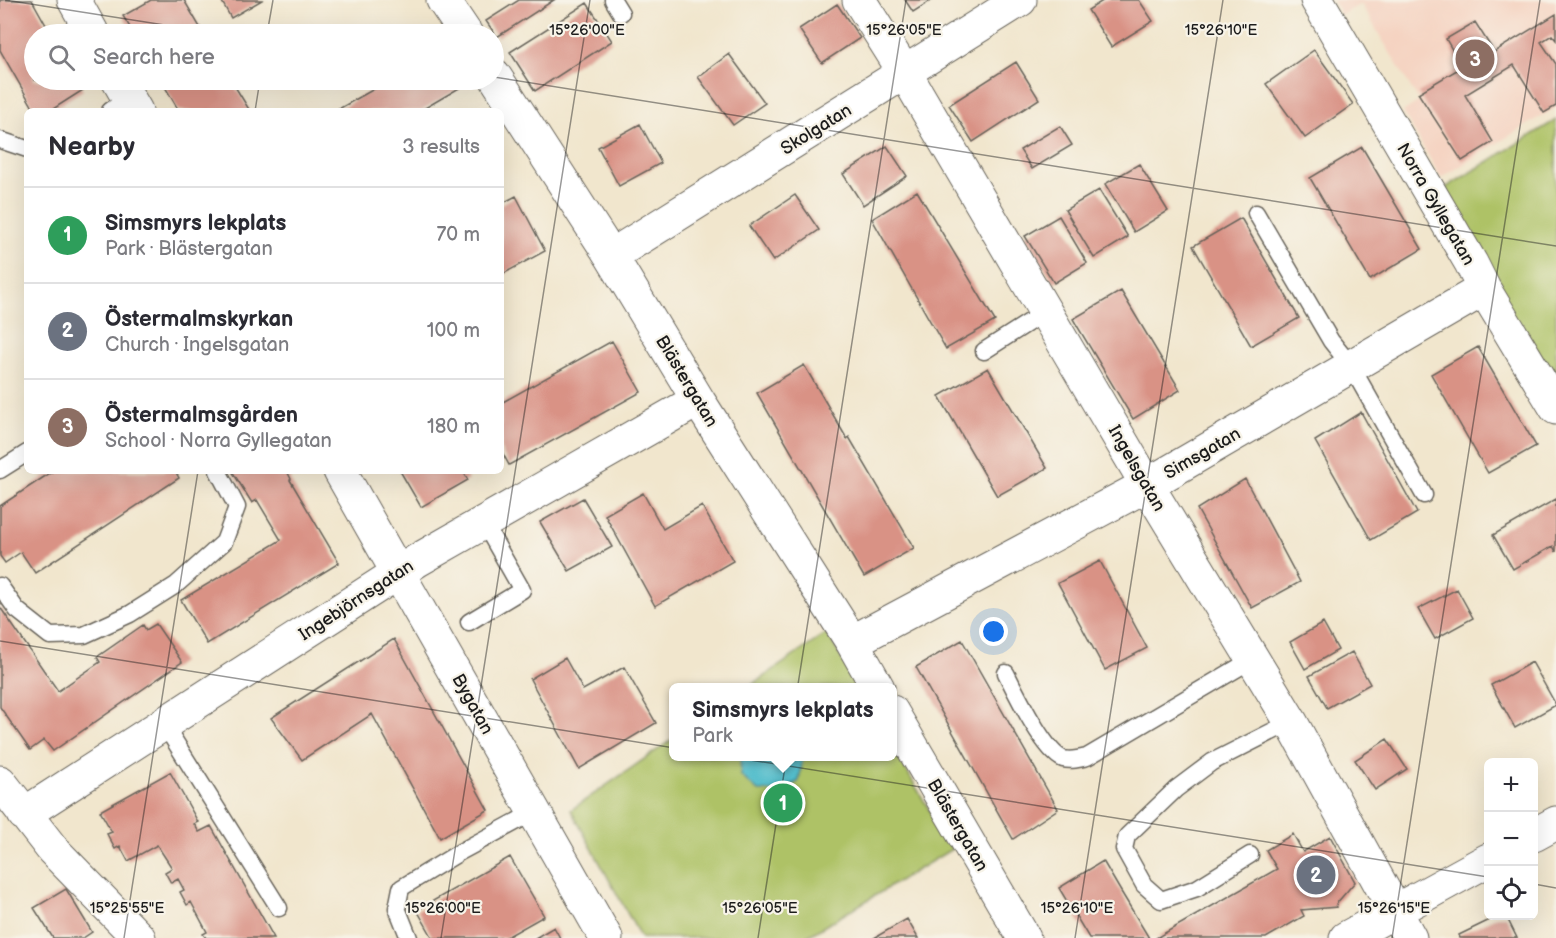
<!DOCTYPE html>
<meta charset="utf-8">
<style>
:root{--surface:#fff;--page:#f2f2f3;--text:#2b2b33;--muted:#7c7c81;--line:#e1e1e2;--accent:#2563eb}
body{margin:0;font-family:"Balsamiq Sans",sans-serif;background:var(--page);color:var(--text)}
.controls{position:absolute;right:18px;bottom:18px;display:grid;overflow:hidden;border-radius:9px;box-shadow:0 6px 24px #0002}
.controls button{width:54px;height:54px;display:grid;place-items:center;padding:0;border:0;border-bottom:2px solid var(--line);background:var(--surface);color:var(--text);font:30px sans-serif}
.you{position:absolute;left:994px;top:632px;width:21px;height:21px;margin:-15px;border:4px solid #fff;border-radius:50%;background:#1a73e8;box-shadow:0 0 0 9px #1a73e833}
.badge{display:grid;place-items:center;width:39px;height:39px;border-radius:50%;background:var(--accent);color:#fff;font-size:20px;font-weight:700}
.pin{position:absolute;translate:-50% -50%;border:3px solid #fff;box-shadow:0 2px 6px #0006}
.popup{position:absolute;left:669px;top:683px;width:228px;height:78px;box-sizing:border-box;display:grid;place-content:center;border-radius:9px;background:var(--surface);filter:drop-shadow(0 2px 4px #0005);font-size:20px;white-space:nowrap;color:var(--muted)}
.popup b{font-size:22px;color:var(--text)}
.popup::after{content:'';position:absolute;left:50%;top:100%;margin-left:-12px;border:12px solid transparent;border-top-color:var(--surface)}
.list{margin:0;padding:0;list-style:none}
h2{display:flex;justify-content:space-between;align-items:center;height:78px;margin:0;padding:0 24px;font-size:26px}
h2 small{font-size:20px;font-weight:400;color:var(--muted)}
.list li{display:grid;grid-template-columns:39px 1fr auto;gap:18px;align-items:center;box-sizing:border-box;height:96px;padding:0 24px;border-top:2px solid var(--line)}
.list b{display:block;font-size:22px;white-space:nowrap}
.list p{margin:0;font-size:20px;white-space:nowrap;color:var(--muted)}
.list em{font-size:20px;font-style:normal;color:var(--muted)}
.icon{flex:none;width:33px;height:33px;fill:none;stroke:currentColor;stroke-width:2;stroke-linecap:round;stroke-linejoin:round}
.map{position:relative;flex:none;width:1556px;height:938px;overflow:hidden}
.search{position:absolute;background:var(--surface);box-shadow:0 6px 24px #0002;left:24px;top:24px;width:480px;height:66px;display:flex;align-items:center;gap:15px;box-sizing:border-box;padding:0 21px;border-radius:33px;color:var(--muted);font-size:22px}
.panel{position:absolute;background:var(--surface);box-shadow:0 6px 24px #0002;left:24px;top:108px;width:480px;height:366px;border-radius:9px}
.map>svg:first-child{display:block}
</style>
<div class="map">
<svg width="1556" height="938" viewBox="0 0 1556 938">
<rect width="100%" height="100%" fill="#f7f3e8"/>
<filter id="ink" filterUnits="userSpaceOnUse"><feTurbulence type="fractalNoise" baseFrequency=".0167" numOctaves="2"/><feDisplacementMap in="SourceGraphic" scale="12" xChannelSelector="R" yChannelSelector="G"/><feConvolveMatrix kernelMatrix="1 2 1 2 8 2 1 2 1" color-interpolation-filters="sRGB"/></filter>
<filter id="wash" filterUnits="userSpaceOnUse"><feTurbulence type="fractalNoise" baseFrequency=".008" numOctaves="4" result="noise"/><feDisplacementMap in="SourceGraphic" scale="24" xChannelSelector="R" yChannelSelector="G"/><feGaussianBlur stdDeviation="1.35" result="paint"/><feColorMatrix in="noise" values="0 0 0 0 0 0 0 0 0 0 0 0 0 0 0 0 0 1.4 0 .05"/><feComposite in="paint" operator="in"/></filter>
<g filter="url(#wash)">
<rect width="100%" height="100%" fill="#f1e6cd"/>
<path fill="#f5d3c1" d="M1333,0H1556V107L1441,178L1403,112L1419,101L1361,4L1341,15Z"/>
<path fill="#aec266" stroke="#656f41" stroke-width="1.5" d="M1556,120V408L1432,196Z
M827,633L858,687L747,688Z
M673,739L674,756H892L893,747L952,849L805,938H641L571,810Z"/>
<path fill="#50bccb" stroke="#366c74" stroke-width="1.5" d="M740,757H803L799,781L781,792L758,791L741,776Z"/>
<g id="blocks">
<path fill="#d99285" d="M0,0H32L51,34H34V80H77L83,90L50,111H35L0,50Z
M151,0H184L204,34H134L123,16Z
M221,0H262L231,18Z
M519,0H554L497,37L486,21Z
M905,0H932L913,12Z
M1104,0H1139L1153,21L1111,47L1088,10Z
M587,3L612,41L535,91L510,52Z
M837,4L860,38L822,63L799,29Z
M1556,14V40L1552,35L1541,42L1556,64V106L1544,113L1514,65L1465,95L1493,142L1462,161L1418,93L1462,67L1446,39L1475,22L1494,52Z
M1314,50L1353,104L1305,138L1266,84Z
M729,54L765,103L733,125L698,77Z
M1016,62L1039,99L973,142L949,105Z
M161,80H231L250,111H179Z
M390,80H457L461,87L420,111H335Z
M640,124L661,163L619,186L598,147Z
M1060,126L1072,145L1032,169L1020,150Z
M887,146L907,176L863,205L843,174Z
M1362,147L1422,249L1370,280L1310,178Z
M1139,164L1168,211L1134,232L1105,184Z
M1099,190L1128,237L1094,258L1065,210Z
M917,191L995,321L946,349L872,219Z
M795,195L819,230L773,261L749,226Z
M516,196L545,251L501,275V204Z
M1059,216L1087,263L1054,283L1025,236Z
M1241,218L1299,318L1251,346L1193,246Z
M1121,291L1180,390L1133,419L1073,319Z
M612,341L641,392L509,465L501,450V403Z
M1478,347L1536,446L1488,473L1431,374Z
M804,365L847,439L849,437L914,548L864,577L757,393Z
M988,368L1047,468L997,496L939,396Z
M1361,412L1417,513L1371,540L1315,441Z
M53,471H175L179,478L35,573L21,552L5,563L0,556V506Z
M232,471H287L291,479L290,480L339,563L207,644L181,600L281,540L257,500L252,503Z
M400,471H463L468,480L421,507Z
M1245,479L1300,582L1252,608L1197,509Z
M643,493L663,529L702,506L733,561L655,606L605,515Z
M583,498L612,547L569,571L540,522Z
M1556,499V552L1553,546L1513,569L1493,535Z
M1100,561L1147,648L1105,670L1058,583Z
M1457,589L1473,618L1435,639L1418,609Z
M0,607L58,691L100,662L97,657L143,625L146,630L156,624L182,662L53,751L44,740L30,750L0,707Z
M1323,623L1338,650L1305,669L1290,642Z
M394,639L488,810L440,838L372,714L302,760L271,718Z
M962,640L1058,809L1013,839L916,667Z
M1352,652L1370,684L1327,708L1309,676Z
M565,658L583,690L624,667L656,723L579,769L530,679Z
M1532,662L1556,705L1515,728L1491,685Z
M1387,739L1407,769L1375,790L1355,760Z
M170,772L198,822L194,824L199,832L211,826L274,938H206L203,934L207,932L191,902L187,905L180,892L184,890L178,879L171,883L165,872L172,868L157,845L128,861L120,846L115,849L107,834L112,832L100,811Z
M1293,834L1303,852L1330,836L1355,882L1336,904L1337,907L1301,910L1304,916L1266,938H1156L1277,869L1266,850Z
M510,857L544,916L505,938H433L417,910Z
M1103,861L1120,890L1149,938H1089L1059,888Z
M66,889L92,932L83,938H53L34,908Z
M1498,916H1506L1517,938H1460L1459,935Z
M907,919L918,938H874Z
M554,927L560,938H535Z"/>
</g>
</g>
<g filter="url(#ink)">
<use href="#blocks" fill-opacity="0" stroke="#67635a" stroke-width="1.5"/>
<g fill="none" stroke-linecap="round" stroke-linejoin="round">
<defs>
<path id="lane" d="M613,0L621,13
M110,111L129,97
M0,140L27,149
M1256,213L1331,341L1351,366L1424,495
M984,351L1045,312
M0,470L27,453
M0,586L17,610L50,636L84,635L130,614L176,585L224,542L237,507L218,471
M469,622L522,590L484,523
M1006,673C1016,693 1044,751 1063,759C1071,761 1079,759 1087,757L1253,659
M164,724L279,908
M1250,855L1197,888L1161,900L1144,885L1124,849L1127,836L1176,789L1212,762L1291,722
M409,938L397,908L401,888L460,852L534,812"/>
<path id="street" d="M74,0L93,34
M443,0L466,34
M859,0L905,73L1147,485L1291,722L1410,938
M1317,0L1471,263L1484,289L1556,408
M494,75L611,256L698,400L852,642L878,688
M118,80L136,111
M611,256L1020,0
M340,471L606,938
M852,642L1147,485L1484,289
M892,712L1024,938
M0,782L53,850L139,938
M24,814L418,560L698,400
M1534,835L1556,823
M1346,938L1488,860"/>
</defs>
<use href="#lane" stroke="#67635a" stroke-width="19"/>
<use href="#street" stroke="#67635a" stroke-width="35"/>
<use href="#lane" stroke="#fff" stroke-width="16"/>
<use href="#street" stroke="#fff" stroke-width="33"/>
</g>
</g>
<path fill="none" stroke="#1c1c1c" stroke-width="1.5" stroke-opacity="0.45" d="M5,0L222,34M267,34L273,0M494,77L1556,246M255,111L260,80M0,641L1488,877M1534,884L1556,888M124,938L198,471M441,938L590,0M758,938L906,0M1075,938L1223,0M1392,938L1540,0"/>
<g text-anchor="middle" stroke-width="4.5" stroke-linejoin="round" paint-order="stroke">
<g font-size="18" fill="#1c1c1c" stroke="#f7f3e8">
<text transform="translate(816 129) rotate(-32)" y="6">Skolgatan</text>
<text transform="translate(1436 204) rotate(60)" y="6">Norra Gyllegatan</text>
<text transform="translate(687 381) rotate(59)" y="6">Blästergatan</text>
<text transform="translate(1202 453) rotate(-30)" y="6">Simsgatan</text>
<text transform="translate(1137 468) rotate(60)" y="6">Ingelsgatan</text>
<text transform="translate(356 600) rotate(-33)" y="6">Ingebjörnsgatan</text>
<text transform="translate(473 704) rotate(61)" y="6">Bygatan</text>
<text transform="translate(958 825) rotate(60)" y="6">Blästergatan</text>
</g>
</g>
<g font-size="15" text-anchor="middle" fill="#1c1c1c" stroke="#f7f3e8" stroke-width="4.5" stroke-linejoin="round" paint-order="stroke">
<text x="587" y="35">15°26'00"E</text>
<text x="904" y="35">15°26'05"E</text>
<text x="1221" y="35">15°26'10"E</text>
<text x="127" y="913">15°25'55"E</text>
<text x="443" y="913">15°26'00"E</text>
<text x="760" y="913">15°26'05"E</text>
<text x="1077" y="913">15°26'10"E</text>
<text x="1394" y="913">15°26'15"E</text>
</g>
</svg>
<div class="controls">
<button>+</button>
<button>−</button>
<button><svg class="icon" aria-label="locate" viewBox="0 0 24 24"><circle cx="12" cy="12" r="6"/><path d="M12 2v4M12 18v4M2 12h4M18 12h4"/></svg></button>
</div>
<div class="you"></div>
<div class="pin badge" style="left:783px;top:803px;background:#2e9e5b">1</div>
<div class="popup"><b>Simsmyrs lekplats</b>Park</div>
<div class="pin badge" style="left:1316px;top:875px;background:#6b7280">2</div>
<div class="pin badge" style="left:1475px;top:59px;background:#8d6e63">3</div>
<div class="search"><svg class="icon" aria-label="search" viewBox="0 0 24 24"><circle cx="10" cy="10" r="6"/><path d="M15 15l6 6"/></svg>Search here</div>
<section class="panel">
<h2>Nearby<small>3 results</small></h2>
<ul class="list">
<li><span class="badge" style="background:#2e9e5b">1</span><div><b>Simsmyrs lekplats</b><p>Park · Blästergatan</p></div><em>70 m</em></li>
<li><span class="badge" style="background:#6b7280">2</span><div><b>Östermalmskyrkan</b><p>Church · Ingelsgatan</p></div><em>100 m</em></li>
<li><span class="badge" style="background:#8d6e63">3</span><div><b>Östermalmsgården</b><p>School · Norra Gyllegatan</p></div><em>180 m</em></li>
</ul>
</section>
</div>
